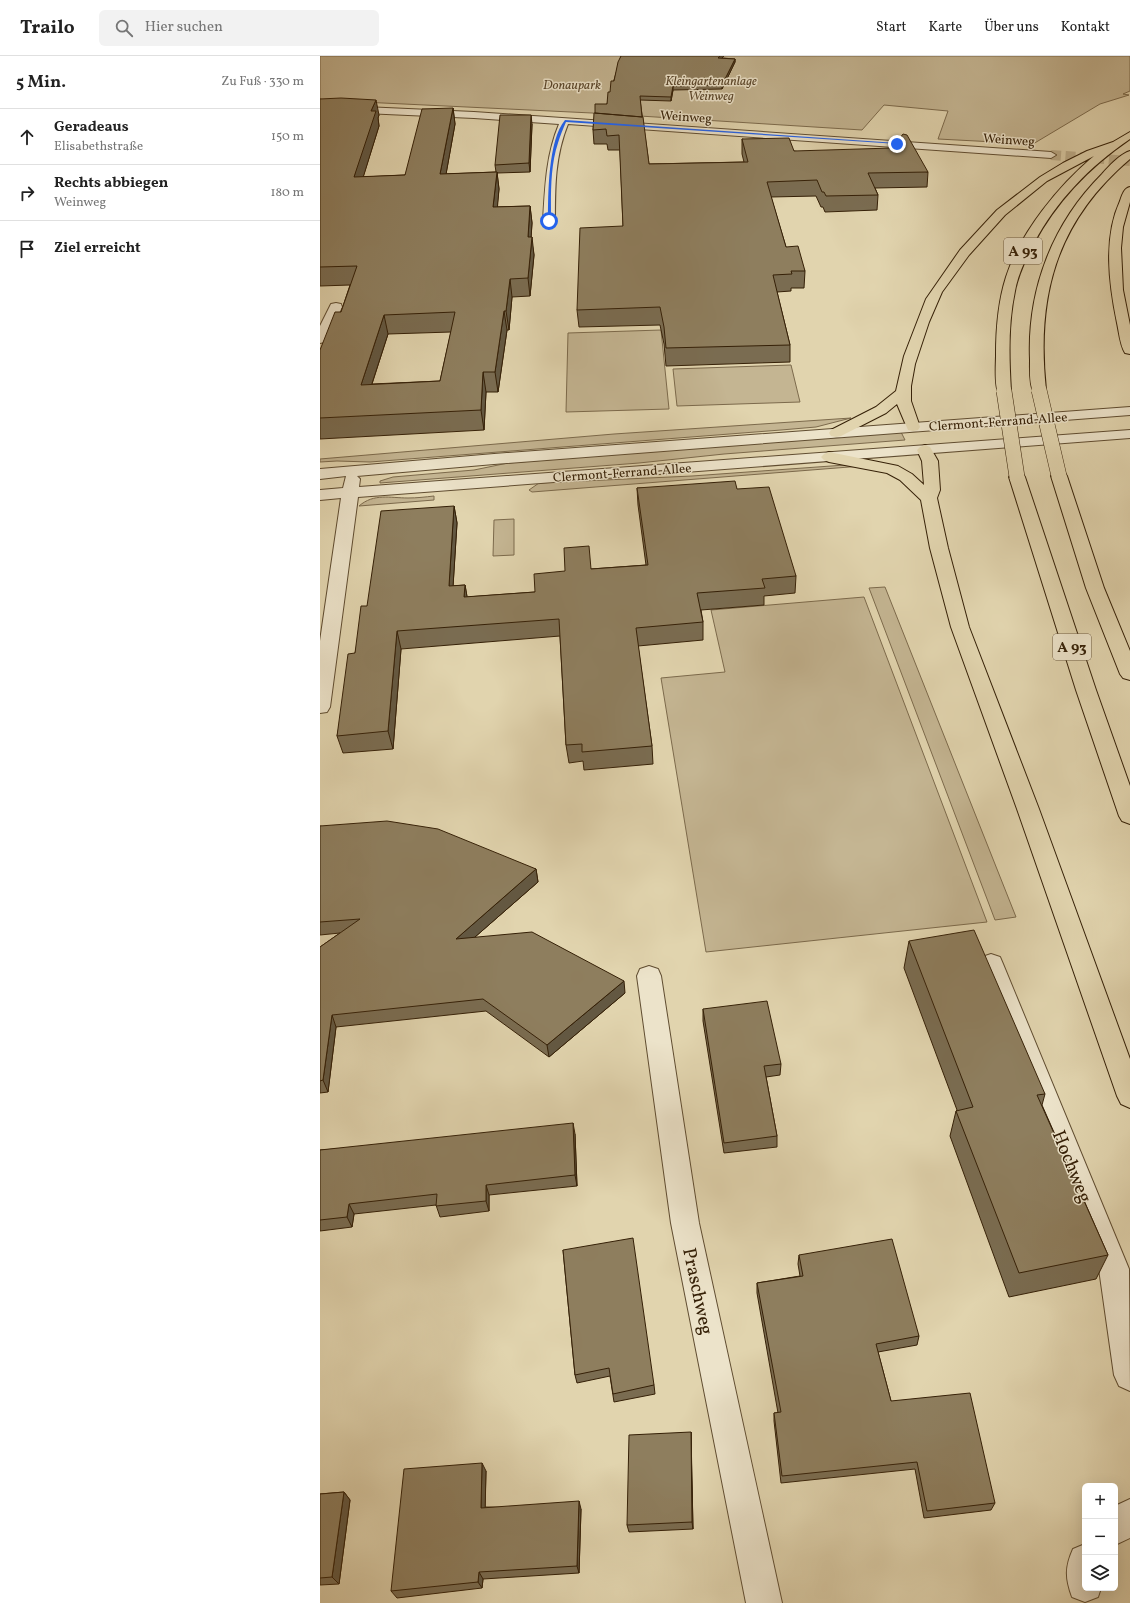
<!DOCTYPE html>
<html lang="de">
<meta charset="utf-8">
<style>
:root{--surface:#fff;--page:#f2f2f2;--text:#222;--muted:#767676;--line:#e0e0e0}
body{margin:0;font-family:Vollkorn,serif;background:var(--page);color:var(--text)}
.controls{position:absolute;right:12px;bottom:12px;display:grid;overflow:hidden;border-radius:6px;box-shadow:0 4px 16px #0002}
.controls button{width:36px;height:36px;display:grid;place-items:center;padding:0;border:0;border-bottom:1px solid var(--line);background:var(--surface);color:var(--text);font:20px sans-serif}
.stop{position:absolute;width:12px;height:12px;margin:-9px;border:3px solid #2563eb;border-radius:50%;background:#fff}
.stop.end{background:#2563eb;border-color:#fff;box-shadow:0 1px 4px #0008}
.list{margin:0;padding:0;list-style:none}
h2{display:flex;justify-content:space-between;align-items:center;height:52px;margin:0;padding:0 16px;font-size:17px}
h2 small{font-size:13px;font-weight:400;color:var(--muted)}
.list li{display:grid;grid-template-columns:26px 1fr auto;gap:12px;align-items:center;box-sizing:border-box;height:56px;padding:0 16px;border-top:1px solid var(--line)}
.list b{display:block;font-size:15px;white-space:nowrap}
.list p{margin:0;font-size:13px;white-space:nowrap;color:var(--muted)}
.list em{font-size:13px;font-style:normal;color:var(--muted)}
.icon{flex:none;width:22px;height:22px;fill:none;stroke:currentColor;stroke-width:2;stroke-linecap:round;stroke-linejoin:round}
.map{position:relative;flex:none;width:810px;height:1547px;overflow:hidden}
header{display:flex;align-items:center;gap:24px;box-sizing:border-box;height:56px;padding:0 20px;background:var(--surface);border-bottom:1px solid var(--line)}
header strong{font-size:19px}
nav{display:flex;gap:22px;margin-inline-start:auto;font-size:14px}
.search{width:280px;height:36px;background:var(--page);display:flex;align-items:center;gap:10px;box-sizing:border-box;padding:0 14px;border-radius:6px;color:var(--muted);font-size:15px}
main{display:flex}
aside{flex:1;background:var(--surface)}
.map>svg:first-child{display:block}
</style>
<header>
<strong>Trailo</strong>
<div class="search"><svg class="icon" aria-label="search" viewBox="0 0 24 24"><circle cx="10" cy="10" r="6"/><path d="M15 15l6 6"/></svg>Hier suchen</div>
<nav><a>Start</a><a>Karte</a><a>Über uns</a><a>Kontakt</a></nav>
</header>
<main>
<aside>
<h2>5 Min.<small>Zu Fuß · 330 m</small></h2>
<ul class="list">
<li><svg class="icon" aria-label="ahead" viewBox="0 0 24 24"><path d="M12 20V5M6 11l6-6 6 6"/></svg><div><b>Geradeaus</b><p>Elisabethstraße</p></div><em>150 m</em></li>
<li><svg class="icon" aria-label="right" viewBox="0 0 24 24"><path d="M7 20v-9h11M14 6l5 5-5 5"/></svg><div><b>Rechts abbiegen</b><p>Weinweg</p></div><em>180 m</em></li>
<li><svg class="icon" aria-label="arrive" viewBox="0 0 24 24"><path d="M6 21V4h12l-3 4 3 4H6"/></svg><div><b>Ziel erreicht</b></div></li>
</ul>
</aside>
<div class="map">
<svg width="810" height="1547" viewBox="0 0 810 1547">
<rect width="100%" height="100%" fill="#e1d4ae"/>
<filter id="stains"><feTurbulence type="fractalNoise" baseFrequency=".005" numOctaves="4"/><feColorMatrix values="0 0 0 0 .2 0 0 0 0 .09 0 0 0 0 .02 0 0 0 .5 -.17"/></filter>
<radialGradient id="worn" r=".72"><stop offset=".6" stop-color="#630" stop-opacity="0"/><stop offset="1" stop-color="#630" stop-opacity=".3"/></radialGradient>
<path fill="#c4b592" stroke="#7c6a4c" d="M0,0H810V35L803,38L809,39L780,48L713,88L618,83L628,55L564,49L542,74L272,57L0,44Z
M341,274L349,353L246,356L248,277Z
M471,309L480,346L357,350L353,313Z
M531,362L496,371L461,374L50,406L17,405L0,406V403L294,378Z
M581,376L585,384L404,398L319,407L60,427V425L73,421L154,414L188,407Z
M525,409L542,410L212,436L209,434L219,427L372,420Z
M114,440V444L39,450C54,437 70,442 88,442C97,442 105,441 114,440Z
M194,463V499L173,500L174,464Z
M565,531L696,861L675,864L549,532Z
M544,541L667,866L386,896L341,622L405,616L391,554Z"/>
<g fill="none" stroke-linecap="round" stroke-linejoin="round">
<path stroke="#bfb08d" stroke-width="10" stroke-dasharray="10 4.5" stroke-linecap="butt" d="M731,99L810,105"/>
<defs>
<path id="minor" d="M0,49L154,56L731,96L736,99L731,102L248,68C235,100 235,131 235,165L229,168L223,165C225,131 226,99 239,68L154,62L0,55Z
M16,247L21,248L22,251L7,283L5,286L0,287V270L11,248Z
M810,351V359L174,408L37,420L40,423L39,431L810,374V382L38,441L10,651L7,656L0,657V585L21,442L0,444V434L23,432L26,420L0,423V413L174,398Z
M671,898L680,901L683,908L809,1213L810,1335L799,1330L794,1319L779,1213L659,908L662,901Z
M329,910L338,913L341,920L379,1167L462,1547H426L351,1167L317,920L320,913Z
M810,1443V1482L795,1489V1450Z
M765,1488V1532H781L778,1541L765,1546L752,1541C745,1522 745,1511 753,1493Z"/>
<path id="highway" d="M810,76V83C769,111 737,144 714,187C706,202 698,218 695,235C688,268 689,302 691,335L689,338L684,339L679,338C674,331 676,308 676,299C676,273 678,246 686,221C700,177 739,129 774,100L727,125L685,159L649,199L622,236L609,266L595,308L591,330V345L600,371L598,374L593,375L588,374L577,348L566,357L521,380L516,381L511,380L509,377L511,374L556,351L576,335L584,300L606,243L640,194L677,154L720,121L743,107L767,95L793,86Z
M810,95V103C736,166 716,240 726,334L724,337L719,338L714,337C709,329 710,314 710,304C707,234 732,168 782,118C789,110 800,98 810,95Z
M810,131V146L803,171L801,192L803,234L810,269V298L805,297C800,289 799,276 797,267C789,228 783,182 800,145C802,139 804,132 810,131Z
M605,389L610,391L618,405L620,434L617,442L628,492L649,571L719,753L810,1003V1052L801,1048L797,1040L697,753L631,571L610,492L601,444L580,424L567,417L509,406L504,404L501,401L504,398L509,396L578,410L592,418L604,429L602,405L597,394L600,391Z
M739,415L745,417L747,420L784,532L810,595V624L803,622L800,618L766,532L731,420L733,417Z
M697,416L703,418L705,421L776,634L810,730V768L802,765L799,760L756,634L689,421L691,418Z"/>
</defs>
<use href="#minor" stroke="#604d31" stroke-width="2"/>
<use href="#highway" stroke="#352007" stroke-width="2"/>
<use href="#minor" fill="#ece3ca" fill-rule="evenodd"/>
<use href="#highway" fill="#e1d4ae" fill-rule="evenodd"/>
<defs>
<path id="highway-bridge" d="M719,334L739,420
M684,335L697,421"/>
</defs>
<use href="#highway-bridge" stroke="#352007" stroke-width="16" stroke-linecap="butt"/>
<use href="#highway-bridge" stroke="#e1d4ae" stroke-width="15"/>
</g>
<path fill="#7a6c51" stroke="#352007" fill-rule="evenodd" d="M301,0H404L402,2L415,3V6L402,33L353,34L351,45L320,44L329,108L424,106L422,98V83L474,95L608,116L607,131L555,132L558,139L557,154L505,156L503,151H501L496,140L451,141L466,191L485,215L484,232H471V235L457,236L470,289V306L346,310L344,288L340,269L259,271L257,254L303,170L300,94H288L287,88H274L273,74L275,57L287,48Z
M0,43L59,59L58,62L59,70L43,121L85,119L133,52L135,68L126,118L176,116L175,109L212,68L210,116L177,117L179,133L177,151L210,150L212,167L211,181L214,199L210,240L192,241L189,274H187L178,336H166L164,374L0,383V294L21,256L30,229L0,230ZM131,276L120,325L52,328L68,278Z
M317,432L417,433L476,520L475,537L444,540V549L381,554L383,566V584L318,590L332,690L333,708L264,714L263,705L249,707L246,689L240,580L81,593L73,693L23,697L17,680L35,597L47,550L134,450L137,467L133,530L145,529L147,541L215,536L271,513L326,509L318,449Z
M0,770L216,813L218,826L155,881L305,937L229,1001L166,955L16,971L8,1036L0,1037V891L20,877L0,879Z
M589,885L725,1038L722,1049L788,1199L776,1223L689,1241L630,1080L636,1055L637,1054L584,912Z
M383,953L461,1008L460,1019L446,1021L457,1080V1091L404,1097L383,965Z
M255,1078L257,1130L169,1139V1155L120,1161L116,1149L34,1158L32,1171L0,1175V1094Z
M243,1194L334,1329L335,1338L294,1346L290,1320L257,1327L255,1319Z
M479,1199L599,1280L597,1289L558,1296L571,1345L675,1447L671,1454L604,1462L595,1413L461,1427L454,1365V1357H458L437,1237V1227L480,1220L478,1208Z
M371,1376L373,1473L309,1476L307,1469Z
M166,1415L165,1451L261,1453L259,1517L163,1523L162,1532L77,1542L71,1535Z
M24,1436L30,1444L19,1528L0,1529V1438Z"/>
<path fill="#635842" stroke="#352007" d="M400,0H404L398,6V2Z
M415,3V6L402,33V29Z
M353,30V34L351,45V41Z
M56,44L59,59L58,62L59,70L38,138L34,121L51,55Z
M133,52L135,68L123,135L120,118Z
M211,59L212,68L210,116L209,107Z
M177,116L179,133L176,168L173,151Z
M210,150L212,167L210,199L208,181Z
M212,181L214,199L210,240L208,222Z
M190,223L192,241L189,274L186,255Z
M184,255L187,274L178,336L175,316Z
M64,259L68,278L45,349L41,329Z
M163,316L166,336L164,374L161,354Z
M134,450L137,467L132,547L129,530Z
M145,529L148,546L144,541Z
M77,575L81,593L73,693L68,675Z
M216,813L218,826L139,895L136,883Z
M304,925L305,937L229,1001L227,989Z
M12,959L16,971L8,1036L3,1024Z
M253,1067L255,1078L257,1130L255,1119Z
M166,1129L169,1139V1155L166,1145Z
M29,1148L34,1158L32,1171L27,1161Z
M371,1376V1385L373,1473L372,1466Z
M162,1407L166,1415L165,1459L161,1452Z
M24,1436L30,1444L19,1528L12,1521Z
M259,1445L261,1453L259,1517L257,1510Z
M159,1516L163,1523L162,1532L158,1526Z"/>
<path fill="#8e7e5e" stroke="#352007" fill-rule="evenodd" d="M301,0H400L398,2L415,3L402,29L353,30L351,41L320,40L322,61L275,57V48H287L288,36H290L291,25H294L298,6Z
M21,42L56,44L51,55H56L34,121L85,119L102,53L133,52L120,118L177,116L173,151L210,150L208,181H212L208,222L190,223L186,255H184L175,316H163L161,354L0,362V294L15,256H21L37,210L0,211V43ZM135,256L120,325L41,329L64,259Z
M274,57L323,61L329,108L428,106L422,83L469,82L474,95L572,92L583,78L587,79L608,116L548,117L558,139L506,140L504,136H502L497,124L447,126L466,191L478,190L485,215H471L472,218L453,219L470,289L346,292L344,271L340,251L257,254L260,172L303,170L299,79L287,80L286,73L273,74Z
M180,59H211L209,107L175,109Z
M415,425L417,433L449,431L476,520L442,523L445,532L377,537L383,566L316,572L332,690L262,696V688L246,689L239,563L77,575L68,675L17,680L28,598L35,597L41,550H47L61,455L134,450L129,530L145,529L144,541L215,536L214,518L245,515L244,492L269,490L271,513L328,509L317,432Z
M67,765L118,773L216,813L136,883L212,876L304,925L227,989L163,943L12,959L3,1024L0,1025V891L40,863L0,866V770Z
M654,874L725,1038L717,1039L788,1199L699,1217L636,1055L653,1051L589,885Z
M447,945L461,1008L444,1010L457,1080L404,1087L383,953Z
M253,1067L255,1119L166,1129V1145L116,1150L117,1138L29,1148L27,1161L0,1164V1094Z
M313,1182L334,1329L293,1338L289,1312L255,1319L243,1194Z
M572,1183L599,1280L556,1288L571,1345L650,1337L675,1447L607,1455L597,1406L462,1420L454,1357L461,1356L437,1227L483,1220L479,1199Z
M371,1376L372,1466L307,1469L309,1379Z
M162,1407L161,1452L259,1445L257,1510L159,1516L158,1526L71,1535L84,1413Z
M24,1436L12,1521L0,1522V1438Z"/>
<path fill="#2563eb" d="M245,64L577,87L578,88L246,66C243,73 240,80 238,87C230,111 231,139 231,165L229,166L228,165C228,139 228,84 245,64Z"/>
<g text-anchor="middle" stroke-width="3" stroke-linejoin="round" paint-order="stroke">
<g font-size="13" font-style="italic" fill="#59452a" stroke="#ece3ca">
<text x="391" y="29">Kleingartenanlage<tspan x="391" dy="15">Weinweg</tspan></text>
<text x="252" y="33">Donaupark</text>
</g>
<g font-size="13" fill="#352007" stroke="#ece3ca">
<text transform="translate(366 60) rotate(4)" y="5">Weinweg</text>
<text transform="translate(689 83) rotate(4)" y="5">Weinweg</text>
<text transform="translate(678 365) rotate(-4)" y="5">Clermont-Ferrand-Allee</text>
<text transform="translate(302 416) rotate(-4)" y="5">Clermont-Ferrand-Allee</text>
</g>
<g fill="#ece3ca" stroke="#6c5a42" stroke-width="1">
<rect x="684" y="182" width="38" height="26" rx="3"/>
<rect x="733" y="578" width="38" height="26" rx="3"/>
</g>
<g font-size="15" font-weight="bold" fill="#352007">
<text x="703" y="200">A 93</text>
<text x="752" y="596">A 93</text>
</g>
<g font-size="19" fill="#352007" stroke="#ece3ca">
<text transform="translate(753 1110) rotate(68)" y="7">Hochweg</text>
<text transform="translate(379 1235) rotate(78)" y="7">Praschweg</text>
</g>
</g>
<rect width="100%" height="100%" filter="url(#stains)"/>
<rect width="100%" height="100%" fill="url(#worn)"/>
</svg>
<div class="controls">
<button>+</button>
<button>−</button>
<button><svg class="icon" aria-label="layers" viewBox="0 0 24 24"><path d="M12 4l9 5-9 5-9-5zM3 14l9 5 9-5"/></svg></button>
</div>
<div class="stop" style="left:229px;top:165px"></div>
<div class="stop end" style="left:577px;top:88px"></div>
</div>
</main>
